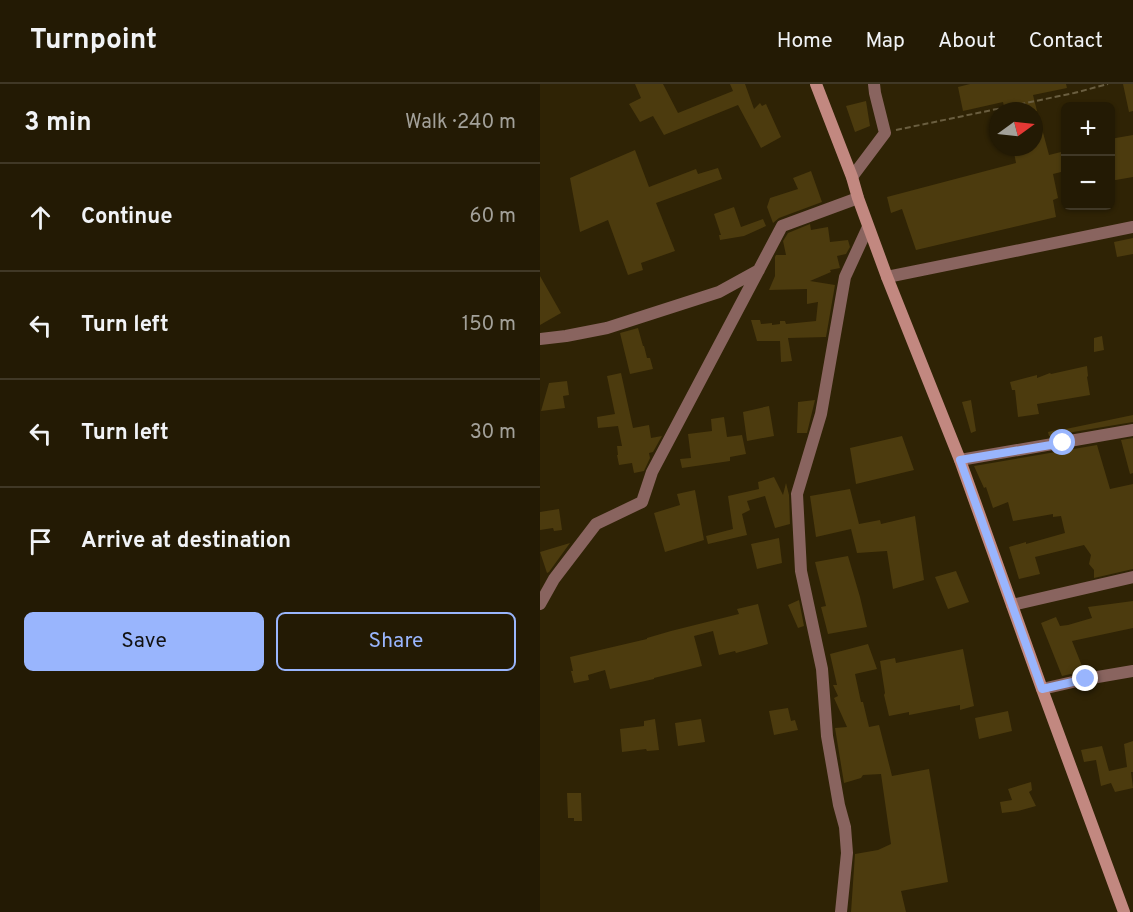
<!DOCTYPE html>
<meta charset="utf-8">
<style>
:root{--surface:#231a04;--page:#2f2713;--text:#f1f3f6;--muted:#a3a19a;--line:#403826;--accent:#99b5fd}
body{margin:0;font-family:Overpass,sans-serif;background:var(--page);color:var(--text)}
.controls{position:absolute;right:18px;top:18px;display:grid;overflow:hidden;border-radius:9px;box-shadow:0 2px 4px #0004}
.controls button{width:54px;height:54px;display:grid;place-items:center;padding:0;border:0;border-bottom:2px solid var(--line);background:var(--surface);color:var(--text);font:30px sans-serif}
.compass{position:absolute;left:449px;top:18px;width:54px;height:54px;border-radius:50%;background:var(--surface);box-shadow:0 2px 4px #0004;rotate:75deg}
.stop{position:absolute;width:18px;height:18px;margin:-14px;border:4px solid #99b5fd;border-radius:50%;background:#fff}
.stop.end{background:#99b5fd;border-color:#fff;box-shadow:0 2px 6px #0008}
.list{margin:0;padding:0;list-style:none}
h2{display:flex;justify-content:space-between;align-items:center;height:78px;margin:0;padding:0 24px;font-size:26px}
h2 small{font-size:20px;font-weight:400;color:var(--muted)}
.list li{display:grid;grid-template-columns:39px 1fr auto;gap:18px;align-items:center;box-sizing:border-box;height:108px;padding:0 24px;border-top:2px solid var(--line)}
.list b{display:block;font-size:22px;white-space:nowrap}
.list em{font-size:20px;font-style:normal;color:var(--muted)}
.actions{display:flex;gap:12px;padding:18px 24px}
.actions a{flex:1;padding:14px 0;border:2px solid var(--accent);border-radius:9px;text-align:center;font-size:21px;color:var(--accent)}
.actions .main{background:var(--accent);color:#111}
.icon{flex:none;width:33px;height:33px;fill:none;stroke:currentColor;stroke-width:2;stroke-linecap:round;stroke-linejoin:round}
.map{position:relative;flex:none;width:593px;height:828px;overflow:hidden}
header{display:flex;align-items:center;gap:36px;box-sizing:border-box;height:84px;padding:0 30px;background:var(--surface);border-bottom:2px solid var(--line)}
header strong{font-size:28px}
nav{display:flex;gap:33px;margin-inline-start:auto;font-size:21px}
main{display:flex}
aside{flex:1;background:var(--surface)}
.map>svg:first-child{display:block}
</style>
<header>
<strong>Turnpoint</strong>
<nav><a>Home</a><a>Map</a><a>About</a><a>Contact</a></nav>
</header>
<main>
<aside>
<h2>3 min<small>Walk · 240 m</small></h2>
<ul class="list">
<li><svg class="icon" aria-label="ahead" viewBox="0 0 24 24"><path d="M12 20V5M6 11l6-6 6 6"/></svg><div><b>Continue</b></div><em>60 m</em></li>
<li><svg class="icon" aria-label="left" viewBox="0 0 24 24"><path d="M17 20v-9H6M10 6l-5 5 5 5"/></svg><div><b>Turn left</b></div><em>150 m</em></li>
<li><svg class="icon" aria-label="left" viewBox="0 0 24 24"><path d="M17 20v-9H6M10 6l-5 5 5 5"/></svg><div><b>Turn left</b></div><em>30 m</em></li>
<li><svg class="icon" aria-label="arrive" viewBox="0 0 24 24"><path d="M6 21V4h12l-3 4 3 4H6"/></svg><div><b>Arrive at destination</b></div></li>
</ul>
<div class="actions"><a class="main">Save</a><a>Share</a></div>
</aside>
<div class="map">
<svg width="593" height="828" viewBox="0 0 593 828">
<rect width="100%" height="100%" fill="#2f2305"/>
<path fill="#4c3b0e" d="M95,0H123L138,29L193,7L190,0H205L214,25L220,19L222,22L226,20L241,53L221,64L198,21L124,51L113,32L100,38L89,20L101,14Z
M430,0H526L527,4L493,11L497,27H465L463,18L423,27L418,3Z
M583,0H593V27L589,28Z
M326,17L330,42L315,48L306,22Z
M498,30L509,71L525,67V87L513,90L518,114L513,116L516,133L376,166L362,125L351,129L347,113L476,79L473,63H494V31Z
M593,51V93L570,97V55Z
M95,66L109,103L156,85L158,90L178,84L182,95L116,119L135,167L101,179L103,186L88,191L68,136L40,148L30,94Z
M271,87L282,118L239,134L233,139L227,123L230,114L258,105L253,94Z
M194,123L201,143L223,135L226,142L204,152L180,156L179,151H181L174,130Z
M270,140L271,146L288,143L290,158L308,156L310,163L306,170L297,172L300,184L290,186L291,188L270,197L295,201L286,253L248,254L252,277L241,278L240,257H217L211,236H220L221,240L232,239V241L240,240V237H245L246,240L276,237L278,218L267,220V205L229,206L235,192V173L236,171H246L243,157L248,149Z
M593,154V170L577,173L574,158Z
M0,192L21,229L0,241Z
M98,244L103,262H104L107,274H110L113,285L90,290L80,249Z
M562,252L564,266L554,268V254Z
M547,282L548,292L547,293L550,311L497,320L499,330L478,333L475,306H472L470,298L497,291V294L510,289L511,290Z
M81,289L93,344L109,341L111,354L122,352L113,368L109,369L110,374L104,387L94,389L92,379L79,381L77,371H78L77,362H82L78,342L58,344L57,333L75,330L67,292Z
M27,297L29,311L23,312L25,324L1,327L9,299Z
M275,316L267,349H257L258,318Z
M431,316L436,347L431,349L422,318Z
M229,322L234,352L207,357L203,328Z
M593,331V338L509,352L508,348L520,345L521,346Z
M184,333L187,353L202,351L206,370L190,373V377L142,384L140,375L151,374L148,350L172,347L171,335Z
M362,352L374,386L316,400L310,364Z
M593,354V389L590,390L581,356Z
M557,361L570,405L593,400V485L554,494V486L549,480L551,471L544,461L495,473L500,490L479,495L469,463L486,458V460L525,449L521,432L513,433V430L473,437L468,418L453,424L446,403L444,404L434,382Z
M234,393L243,411L246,399L249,411L250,440L235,444L225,412L207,417L210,426L202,430L207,451L168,460L166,452L193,445L188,412L219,405L218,398Z
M310,405L319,440L340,436L341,440L375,432L384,496L353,505L347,467L317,469L311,445L276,453L270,412Z
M155,406L164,456L125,468L114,429L140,421L137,410Z
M19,425L22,446L14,447L13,444L0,446V428Z
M239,454L242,479L217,485L211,460Z
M30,459L9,488L7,489L0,468Z
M308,472L320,513L327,543L288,550L281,523L286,522L275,478Z
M416,487L429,518L408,525L395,493Z
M259,516L264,542L258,544L248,521Z
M593,517V544L532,557L544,587L522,592L501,539L516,533L520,542L528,541L552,534L548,523Z
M218,520L228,560L196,569L195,567L179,571L173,547L154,552L162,582L114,594V595L70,605L65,586L48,591L49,596L34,599L31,587H33L30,573L107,555V554L131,547L199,530L197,525Z
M328,560L337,585L315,590L321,618H323L329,643L339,641L352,692L389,685L408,798L361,807L366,828H311L315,770L338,766L351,760L341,690L323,691L321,694L304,699L295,644L307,643L294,614L298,612L293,601H297L290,570Z
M423,565L434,622L420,626V621L369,631V628L349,632L344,611L345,609L340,577L355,574L356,579Z
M248,624L251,637L255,636L258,646L234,651L229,627Z
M468,627L472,647L439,655L435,634Z
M115,635L119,666L107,667L106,665L82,668L80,645L104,642V637Z
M161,635L165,658L138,662L135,639Z
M593,657V688H591L593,704L575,708L571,699L561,702L556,676L544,678L541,666L562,662L569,687L587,683L584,660Z
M491,698L492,706L489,708L496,722L478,727L462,729L460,718L472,716L468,705Z
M27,709H41L42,737H34V734H28Z"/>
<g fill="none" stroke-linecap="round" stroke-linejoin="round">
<path stroke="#6a5e40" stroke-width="2" stroke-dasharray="6 3" stroke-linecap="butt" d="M356,46L534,9L568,0"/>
<path stroke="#89645f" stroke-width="12" d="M312,93L345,49L335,9L334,0
M347,193L593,143
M0,255L26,252L67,244L179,208L219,186
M420,376L593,346
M0,520L14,495L56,440L102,418L112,388L242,142L318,114
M472,521L593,493
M502,605L546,595L593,587
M301,828L307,769L305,743L299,721L287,652L282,585L261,487L257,410L281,330L305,193L328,143"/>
<path stroke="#c28880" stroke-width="12" d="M276,0L312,93L318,114L347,193L420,376L502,605L584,828"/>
</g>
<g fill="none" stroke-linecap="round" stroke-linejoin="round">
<path stroke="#99b5fd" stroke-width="8" d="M523,359L420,376L502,605L546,595"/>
</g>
</svg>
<div class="controls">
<button>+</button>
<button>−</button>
</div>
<svg class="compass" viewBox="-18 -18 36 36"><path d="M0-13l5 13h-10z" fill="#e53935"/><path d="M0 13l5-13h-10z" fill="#a3a19a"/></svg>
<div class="stop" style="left:523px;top:359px"></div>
<div class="stop end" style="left:546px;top:595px"></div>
</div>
</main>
